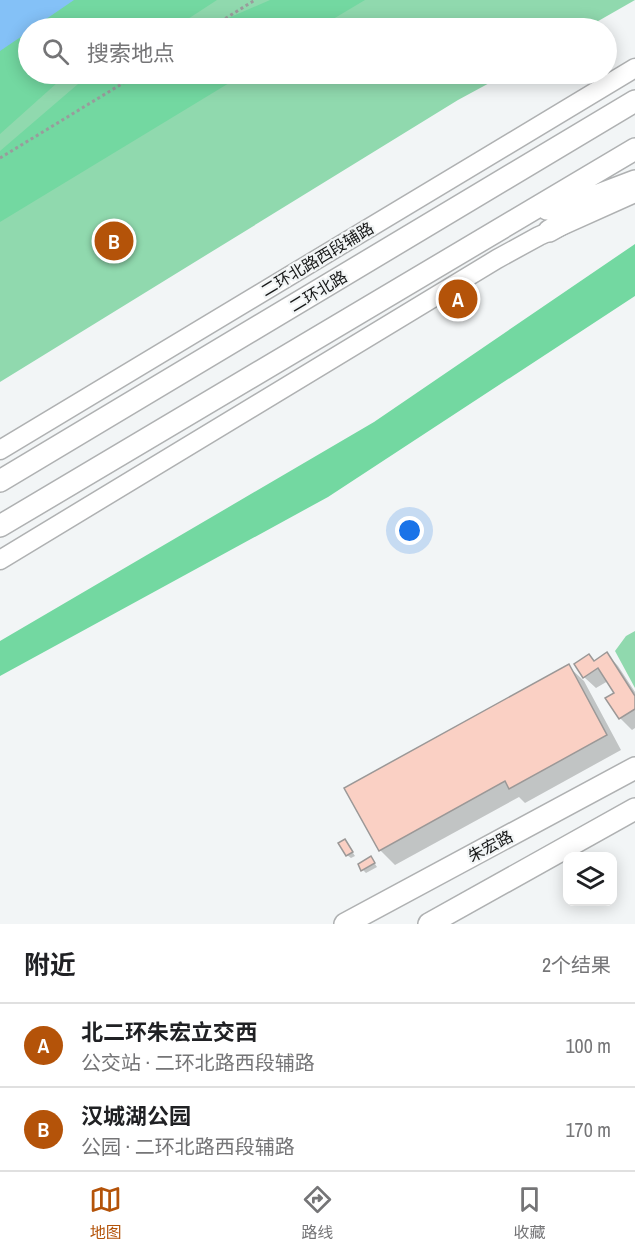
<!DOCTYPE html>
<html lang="zh">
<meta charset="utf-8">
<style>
:root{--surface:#fff;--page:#f6f6f6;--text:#202124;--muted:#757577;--line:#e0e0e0;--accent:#b45309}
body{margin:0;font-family:"Archivo Narrow","Noto Sans SC",sans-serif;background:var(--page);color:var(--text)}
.controls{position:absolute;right:18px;bottom:18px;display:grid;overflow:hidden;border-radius:12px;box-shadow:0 3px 15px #0003}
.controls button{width:54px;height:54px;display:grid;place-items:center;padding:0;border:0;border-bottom:2px solid var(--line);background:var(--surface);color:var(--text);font:30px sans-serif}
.you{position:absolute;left:410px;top:531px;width:21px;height:21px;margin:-15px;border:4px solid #fff;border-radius:50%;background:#1a73e8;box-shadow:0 0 0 9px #1a73e833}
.badge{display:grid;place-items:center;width:39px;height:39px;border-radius:50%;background:var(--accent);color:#fff;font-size:20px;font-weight:700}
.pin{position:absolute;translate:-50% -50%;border:3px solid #fff;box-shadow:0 2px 6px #0006}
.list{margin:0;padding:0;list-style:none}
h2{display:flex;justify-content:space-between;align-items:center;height:78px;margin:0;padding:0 24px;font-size:26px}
h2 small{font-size:20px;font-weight:400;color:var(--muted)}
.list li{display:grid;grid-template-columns:39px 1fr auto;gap:18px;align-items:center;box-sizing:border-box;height:84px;padding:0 24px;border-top:2px solid var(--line)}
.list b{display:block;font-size:22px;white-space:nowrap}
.list p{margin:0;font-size:20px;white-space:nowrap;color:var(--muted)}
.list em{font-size:20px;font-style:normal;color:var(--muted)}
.icon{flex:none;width:33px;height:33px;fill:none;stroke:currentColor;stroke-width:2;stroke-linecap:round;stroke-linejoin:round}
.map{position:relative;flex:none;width:635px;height:924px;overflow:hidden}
.search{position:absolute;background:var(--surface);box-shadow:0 3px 15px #0003;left:18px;right:18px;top:18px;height:66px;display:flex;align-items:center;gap:15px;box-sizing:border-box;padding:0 21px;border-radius:33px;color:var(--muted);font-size:22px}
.sheet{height:246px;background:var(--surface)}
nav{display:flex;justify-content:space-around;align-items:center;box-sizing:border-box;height:84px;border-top:2px solid var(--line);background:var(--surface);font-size:16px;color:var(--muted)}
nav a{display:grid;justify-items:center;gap:3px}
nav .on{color:var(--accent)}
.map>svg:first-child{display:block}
</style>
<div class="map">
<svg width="635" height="924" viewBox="0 0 635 924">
<rect width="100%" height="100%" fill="#f2f5f6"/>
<path fill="#90d9ae" d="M0,0H635L586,28H28V74H506L458,100L0,382Z
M635,631V688L615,651L626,636Z"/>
<path fill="#73d8a1" d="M71,0H217L174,28H32Z
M270,0H365L318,28H205Z
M28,31V74H67L0,134V42Z
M102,74H244L0,222V151L78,84Z
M635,244V296L328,497L0,676V641L374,422Z"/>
<path fill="#84c1f7" d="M0,0H74L33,28H28V32L0,51Z"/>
<path fill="#0003" d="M607,654L618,666L635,692V728L632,730L620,718L616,693L608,681L596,688L584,677L595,662Z
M568,666L584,681L621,750L525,803L519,797L395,865L380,850Z
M345,841L355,856L351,858L347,855Z
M371,858L377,867L366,873L363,870Z"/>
<path fill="#fad0c4" stroke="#9b9897" stroke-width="1.5" d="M607,652L635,696V709L619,719L605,698L614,693L598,668L583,678L574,664L589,654L594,661Z
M569,664L607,735L509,789L505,781L379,851L344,788Z
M345,839L353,852L346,856L338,843Z
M371,856L375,863L361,871L358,864Z"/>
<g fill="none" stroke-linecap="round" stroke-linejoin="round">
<defs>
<path id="secondary" d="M0,450L635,68
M0,560L497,259L539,236L635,193"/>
<path id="primary" d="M345,924L635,768
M429,924L635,809"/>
<path id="trunk" d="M547,209L585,200L635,181
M549,231L595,205
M0,481L635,101
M0,526L635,149"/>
</defs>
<use href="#secondary" stroke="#afb1b2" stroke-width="21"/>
<use href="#primary" stroke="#afb1b2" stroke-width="24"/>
<use href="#trunk" stroke="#afb1b2" stroke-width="24"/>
<path stroke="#999c9c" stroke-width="3" stroke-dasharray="3 3" stroke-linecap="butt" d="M210,28L255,0
M0,158L138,74"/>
<use href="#secondary" stroke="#fff" stroke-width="18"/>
<use href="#primary" stroke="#fff" stroke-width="21"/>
<use href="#trunk" stroke="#fff" stroke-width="21"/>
</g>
<g text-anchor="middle" stroke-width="4.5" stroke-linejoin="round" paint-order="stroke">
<g font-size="16" fill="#171818" stroke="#f2f5f6">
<text transform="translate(317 259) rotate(-31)" y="6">二环北路西段辅路</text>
<text transform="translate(318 291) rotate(-31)" y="6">二环北路</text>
<text transform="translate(490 846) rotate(-28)" y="6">朱宏路</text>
</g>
</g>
</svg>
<div class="controls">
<button><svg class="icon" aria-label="layers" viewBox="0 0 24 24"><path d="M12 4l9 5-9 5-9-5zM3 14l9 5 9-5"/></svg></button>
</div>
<div class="you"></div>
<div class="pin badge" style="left:458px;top:299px">A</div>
<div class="pin badge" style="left:114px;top:241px">B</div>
<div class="search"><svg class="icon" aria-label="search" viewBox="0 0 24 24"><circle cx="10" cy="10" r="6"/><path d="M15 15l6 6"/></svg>搜索地点</div>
</div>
<section class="sheet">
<h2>附近<small>2个结果</small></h2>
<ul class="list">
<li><span class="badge">A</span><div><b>北二环朱宏立交西</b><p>公交站 · 二环北路西段辅路</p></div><em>100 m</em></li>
<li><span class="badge">B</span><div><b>汉城湖公园</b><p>公园 · 二环北路西段辅路</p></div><em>170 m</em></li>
</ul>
</section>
<nav>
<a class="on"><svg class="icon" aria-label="map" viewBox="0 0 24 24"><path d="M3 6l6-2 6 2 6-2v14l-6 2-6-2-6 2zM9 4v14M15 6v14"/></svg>地图</a>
<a><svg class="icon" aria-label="directions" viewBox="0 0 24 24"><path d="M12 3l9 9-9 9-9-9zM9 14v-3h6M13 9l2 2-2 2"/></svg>路线</a>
<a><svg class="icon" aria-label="saved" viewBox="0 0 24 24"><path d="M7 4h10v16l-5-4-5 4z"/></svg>收藏</a>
</nav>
